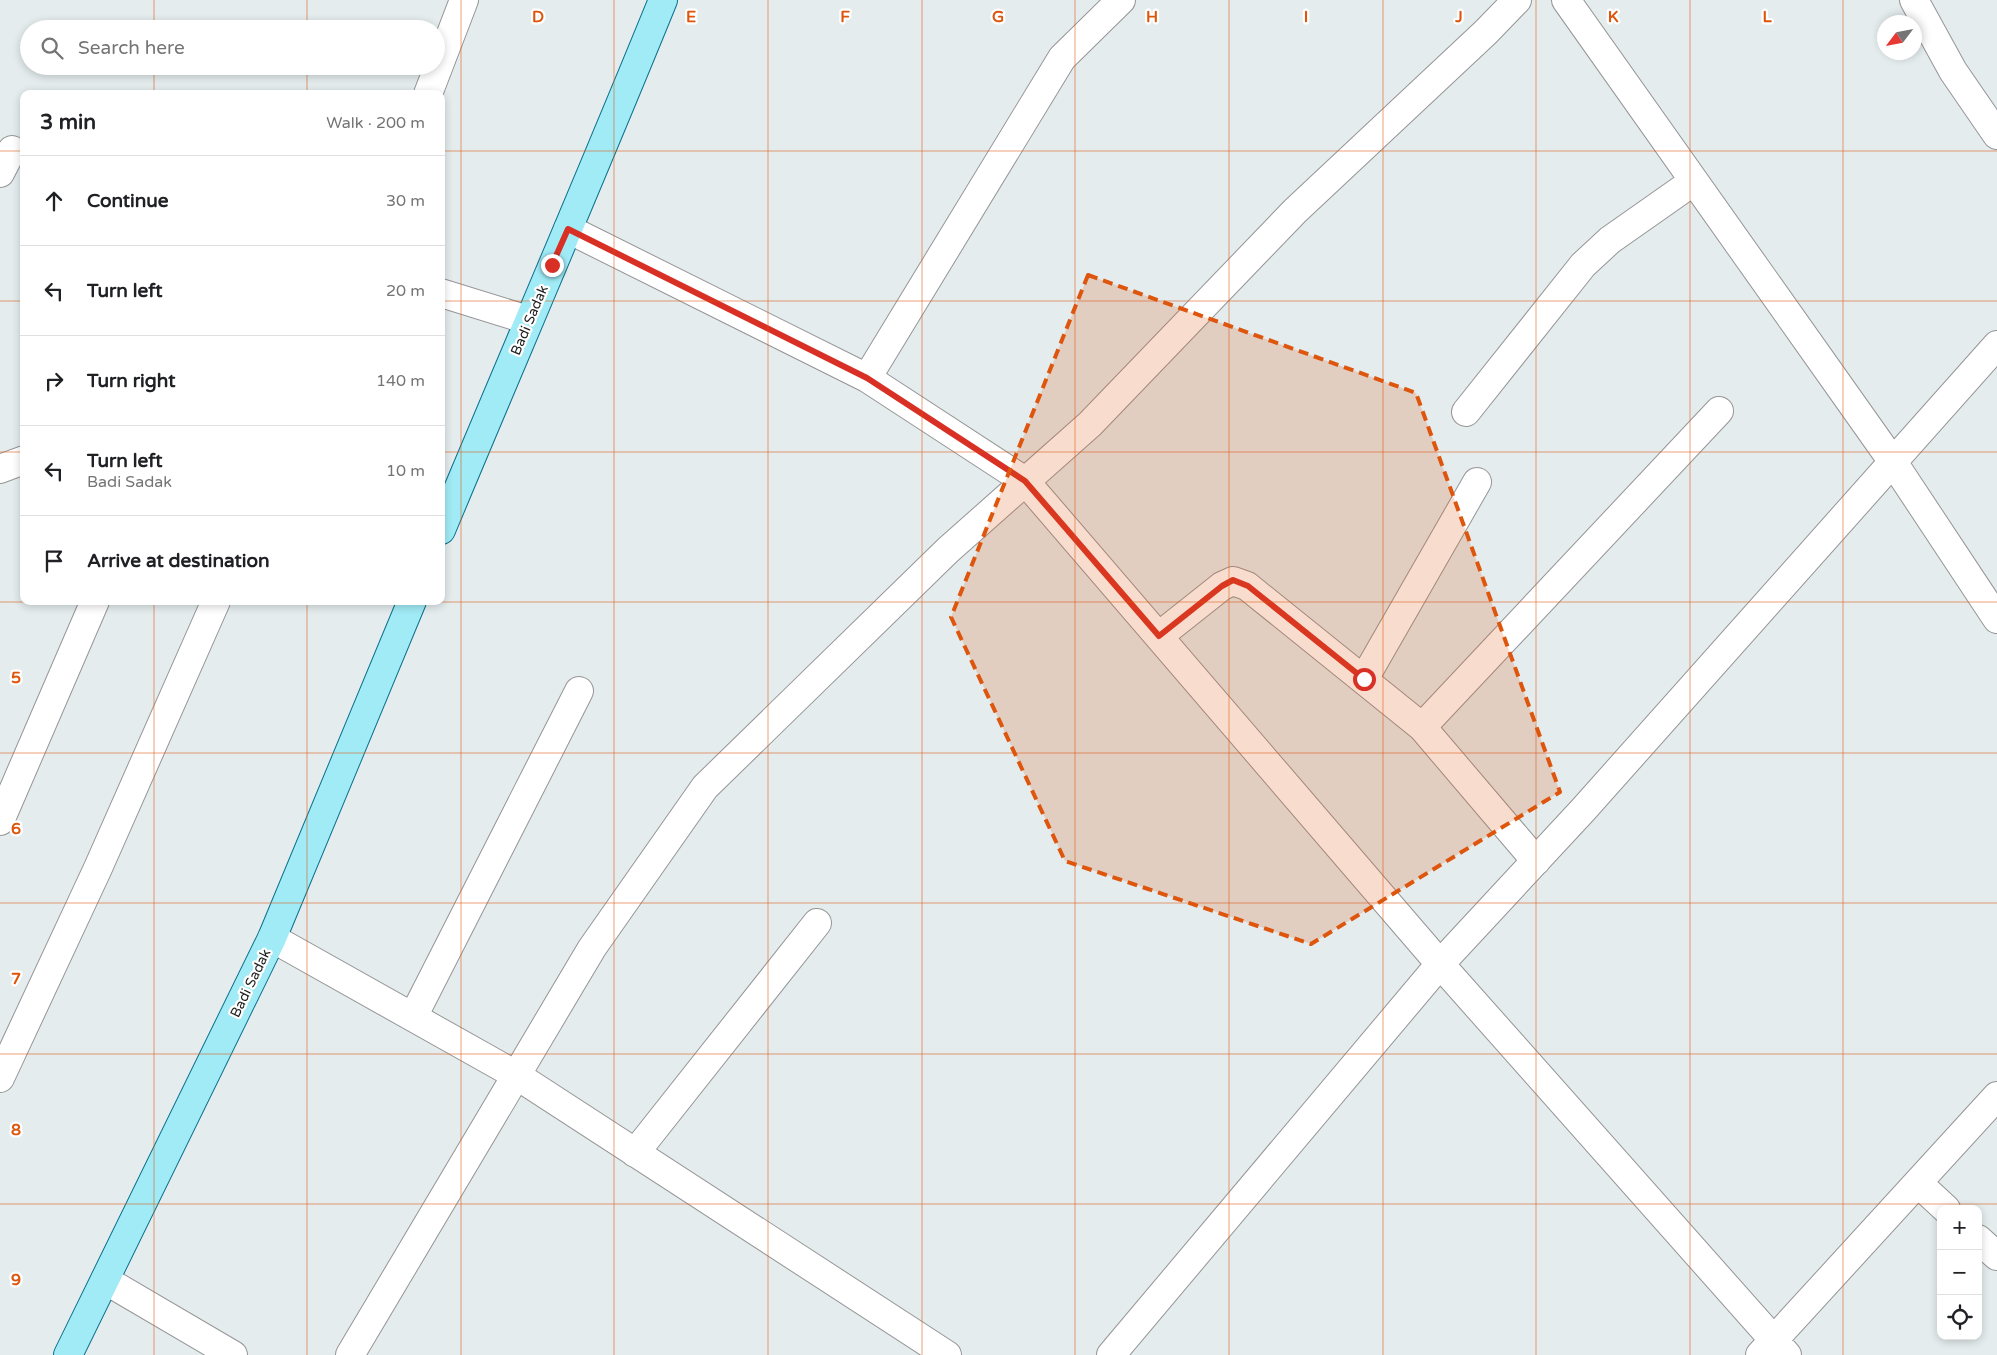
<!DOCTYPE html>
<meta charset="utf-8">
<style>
:root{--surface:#fff;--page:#f2f2f2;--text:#202124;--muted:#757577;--line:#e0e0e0}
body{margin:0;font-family:"Varela Round",sans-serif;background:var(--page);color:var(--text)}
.controls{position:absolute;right:15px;bottom:15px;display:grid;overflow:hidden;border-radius:10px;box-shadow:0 2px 8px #0003}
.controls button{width:45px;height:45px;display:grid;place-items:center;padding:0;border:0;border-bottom:1px solid var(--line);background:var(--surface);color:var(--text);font:25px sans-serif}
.compass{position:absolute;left:1877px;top:15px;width:45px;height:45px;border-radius:50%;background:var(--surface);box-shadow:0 2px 8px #0003;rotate:238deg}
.stop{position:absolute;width:15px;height:15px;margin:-11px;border:4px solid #d93025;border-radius:50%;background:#fff}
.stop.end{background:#d93025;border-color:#fff;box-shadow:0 1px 5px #0008}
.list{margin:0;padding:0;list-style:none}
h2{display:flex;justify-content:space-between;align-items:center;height:65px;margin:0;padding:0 20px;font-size:21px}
h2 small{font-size:16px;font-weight:400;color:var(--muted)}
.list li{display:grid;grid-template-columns:32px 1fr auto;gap:15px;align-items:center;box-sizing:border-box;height:90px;padding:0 20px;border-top:1px solid var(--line)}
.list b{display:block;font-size:19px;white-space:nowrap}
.list p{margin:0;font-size:16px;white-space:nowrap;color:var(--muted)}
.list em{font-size:16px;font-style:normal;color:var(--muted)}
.icon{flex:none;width:28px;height:28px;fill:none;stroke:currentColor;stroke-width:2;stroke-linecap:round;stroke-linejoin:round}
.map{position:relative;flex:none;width:1997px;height:1355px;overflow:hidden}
.search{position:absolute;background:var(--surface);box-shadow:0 2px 8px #0003;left:20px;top:20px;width:425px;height:55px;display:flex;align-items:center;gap:12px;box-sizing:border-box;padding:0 18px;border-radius:28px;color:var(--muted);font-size:19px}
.panel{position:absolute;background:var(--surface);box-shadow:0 2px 8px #0003;left:20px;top:90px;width:425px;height:515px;border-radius:10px}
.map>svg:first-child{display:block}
</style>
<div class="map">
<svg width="1997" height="1355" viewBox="0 0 1997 1355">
<rect width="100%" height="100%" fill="#e4ecee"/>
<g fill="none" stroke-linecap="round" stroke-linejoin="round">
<defs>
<path id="street" d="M1566,0L1893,462L1997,619
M1914,0L1953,71L1997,135
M428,94L464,0
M0,173L12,150
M568,229L867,378L1025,481L1440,964L1787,1355
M441,293L528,320
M867,378L1062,58L1121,0
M1466,412L1583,265L1610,240L1694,181
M0,469L24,460
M1159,636L1222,586L1233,581L1247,586L1422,727L1536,861
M1364,679L1477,482
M1422,727L1719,411
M0,821L95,601
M272,938L516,1075L947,1355
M413,1017L579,691
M0,1078L98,868L216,601
M635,1153L817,923
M1918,1183L1946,1209
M1978,1239L1997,1256
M105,1280L233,1355
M350,1355L592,948L705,787L948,550L1090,424L1295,211L1486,32L1517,0
M1111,1355L1440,964L1583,810L1997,345
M1760,1355L1997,1096"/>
<path id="primary" d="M441,530C515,353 591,177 663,0
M68,1355L272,938L412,601"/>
</defs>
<use href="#street" stroke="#959595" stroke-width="30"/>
<use href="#primary" stroke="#09708e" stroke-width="30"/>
<use href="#street" stroke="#fff" stroke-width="28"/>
<use href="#primary" stroke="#a1ebf6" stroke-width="28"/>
</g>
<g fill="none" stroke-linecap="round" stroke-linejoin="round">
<path stroke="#d93025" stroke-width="6" d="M552,265L568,229L867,378L1025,481L1159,636L1222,586L1233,580L1248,586L1364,679"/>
</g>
<path fill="#de560d" fill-opacity="0.2" stroke="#de560d" stroke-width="4" stroke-dasharray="10 6" stroke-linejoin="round" d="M1088,275L1416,393L1560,792L1311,944L1065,861L951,617Z"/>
<path fill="none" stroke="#de560d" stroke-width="1" stroke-opacity="0.55" d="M154,0V29M307,0V29M461,0V1355M614,0V1355M768,0V1355M922,0V1355M1075,0V1355M1229,0V1355M1383,0V1355M1536,0V1355M1690,0V1355M1843,0V1355M154,66V94M307,66V94M0,151H24M441,151H1997M0,301H24M441,301H1997M0,452H24M441,452H1997M154,601V1355M307,601V1355M0,602H1997M0,753H1997M0,903H1997M0,1054H1997M0,1204H1997"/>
<g text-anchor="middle" stroke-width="4.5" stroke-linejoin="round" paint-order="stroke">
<g font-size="14" fill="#1e1e1e" stroke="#fff">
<text transform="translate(529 320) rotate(-67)" y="5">Badi Sadak</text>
<text transform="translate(250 983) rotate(-64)" y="5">Badi Sadak</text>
</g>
</g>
<g font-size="16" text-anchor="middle" font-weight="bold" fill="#de560d" stroke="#fff" stroke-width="4.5" stroke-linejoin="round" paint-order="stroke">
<text x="538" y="22">D</text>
<text x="691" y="22">E</text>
<text x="845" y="22">F</text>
<text x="998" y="22">G</text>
<text x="1152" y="22">H</text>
<text x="1306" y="22">I</text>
<text x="1459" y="22">J</text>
<text x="1613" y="22">K</text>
<text x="1767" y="22">L</text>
<text x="16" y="683">5</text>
<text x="16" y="834">6</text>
<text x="16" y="984">7</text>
<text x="16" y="1135">8</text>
<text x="16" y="1285">9</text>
</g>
</svg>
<div class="controls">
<button>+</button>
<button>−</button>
<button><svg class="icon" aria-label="locate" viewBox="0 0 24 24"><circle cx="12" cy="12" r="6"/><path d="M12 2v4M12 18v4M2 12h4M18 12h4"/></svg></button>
</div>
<svg class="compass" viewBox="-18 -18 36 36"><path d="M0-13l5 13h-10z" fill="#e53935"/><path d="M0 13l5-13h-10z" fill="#757577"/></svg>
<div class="stop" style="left:1364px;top:679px"></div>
<div class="stop end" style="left:552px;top:265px"></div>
<div class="search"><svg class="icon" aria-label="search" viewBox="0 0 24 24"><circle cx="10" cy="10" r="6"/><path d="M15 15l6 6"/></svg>Search here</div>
<section class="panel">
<h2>3 min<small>Walk · 200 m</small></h2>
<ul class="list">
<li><svg class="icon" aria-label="ahead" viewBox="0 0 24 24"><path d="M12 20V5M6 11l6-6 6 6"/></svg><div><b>Continue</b></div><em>30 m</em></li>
<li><svg class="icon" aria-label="left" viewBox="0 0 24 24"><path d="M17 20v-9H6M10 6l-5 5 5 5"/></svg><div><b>Turn left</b></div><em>20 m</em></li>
<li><svg class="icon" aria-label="right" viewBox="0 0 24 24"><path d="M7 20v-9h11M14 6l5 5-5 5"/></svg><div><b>Turn right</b></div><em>140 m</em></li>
<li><svg class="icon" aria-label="left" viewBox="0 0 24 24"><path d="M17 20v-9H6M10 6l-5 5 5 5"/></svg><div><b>Turn left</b><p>Badi Sadak</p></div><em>10 m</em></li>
<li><svg class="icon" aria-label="arrive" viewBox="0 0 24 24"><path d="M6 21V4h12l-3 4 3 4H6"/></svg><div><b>Arrive at destination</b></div></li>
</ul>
</section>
</div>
